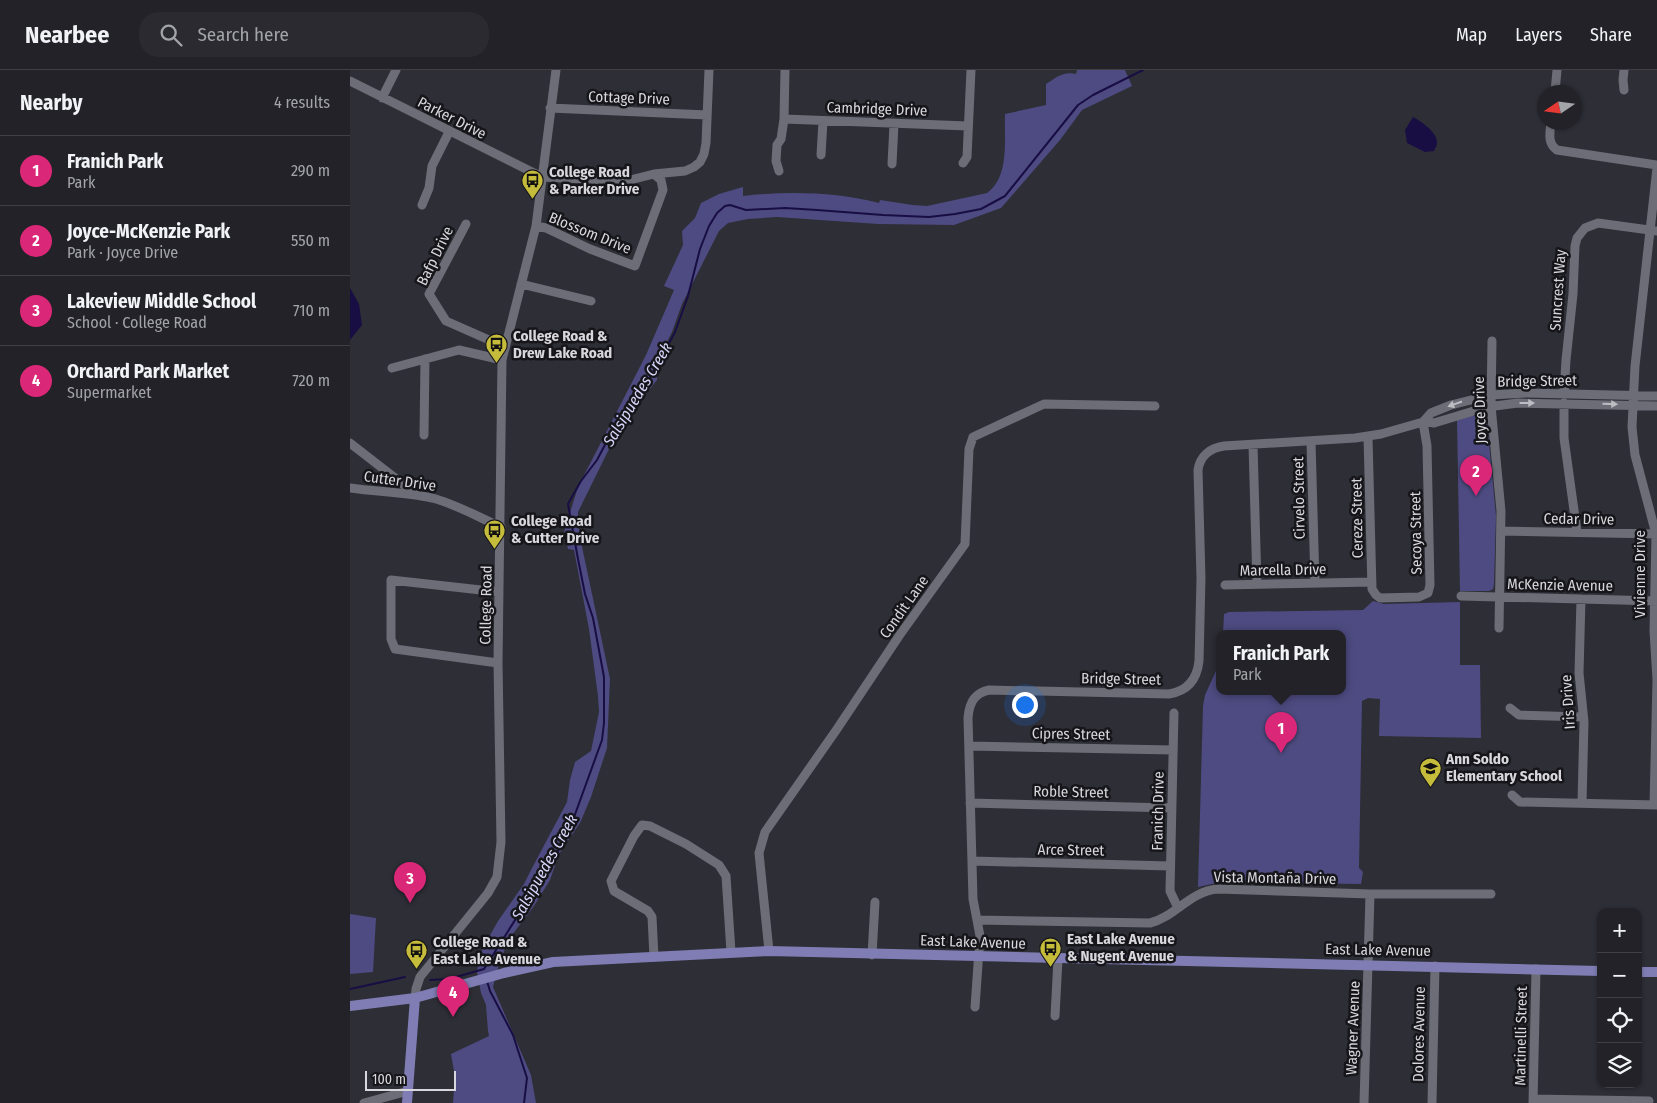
<!DOCTYPE html>
<meta charset="utf-8">
<style>
:root{--surface:#222228;--page:#2a2a30;--text:#f1f3f6;--muted:#a2a4a8;--line:#3f3f45;--accent:#db2777}
body{margin:0;font-family:"Fira Sans Condensed",sans-serif;background:var(--page);color:var(--text)}
.controls{position:absolute;right:15px;bottom:15px;display:grid;overflow:hidden;border-radius:10px;box-shadow:0 1px 4px #0004}
.controls button{width:45px;height:45px;display:grid;place-items:center;padding:0;border:0;border-bottom:1px solid var(--line);background:var(--surface);color:var(--text);font:25px sans-serif}
.compass{position:absolute;left:1187px;top:15px;width:45px;height:45px;border-radius:50%;background:var(--surface);box-shadow:0 1px 4px #0004;rotate:257deg}
.scale{position:absolute;left:15px;bottom:12px;width:91px;box-sizing:border-box;padding-left:5px;border:2px solid #d7d7dd;border-top:0;font-size:14px;line-height:18px;white-space:nowrap;color:#d7d7dd;-webkit-text-stroke:4px #16161a;paint-order:stroke}
.you{position:absolute;left:674px;top:634px;width:18px;height:18px;margin:-12px;border:4px solid #fff;border-radius:50%;background:#1a73e8;box-shadow:0 0 0 8px #1a73e833}
.badge{display:grid;place-items:center;width:32px;height:32px;border-radius:50%;background:var(--accent);color:#fff;font-size:16px;font-weight:700}
.pin{position:absolute;translate:-50% -41px;filter:drop-shadow(0 1px 2px #0008)}
.pin::after{content:'';position:absolute;top:26px;width:18px;height:15px;background:inherit;clip-path:polygon(0 0,100% 0,50% 100%)}
.popup{position:absolute;left:866px;top:560px;width:130px;height:65px;box-sizing:border-box;display:grid;place-content:center;border-radius:10px;background:var(--surface);filter:drop-shadow(0 1px 4px #0005);font-size:16px;white-space:nowrap;color:var(--muted)}
.popup b{font-size:19px;color:var(--text)}
.popup::after{content:'';position:absolute;left:50%;top:100%;margin-left:-10px;border:10px solid transparent;border-top-color:var(--surface)}
.list{margin:0;padding:0;list-style:none}
h2{display:flex;justify-content:space-between;align-items:center;height:65px;margin:0;padding:0 20px;font-size:21px}
h2 small{font-size:16px;font-weight:400;color:var(--muted)}
.list li{display:grid;grid-template-columns:32px 1fr auto;gap:15px;align-items:center;box-sizing:border-box;height:70px;padding:0 20px;border-top:1px solid var(--line)}
.list b{display:block;font-size:19px;white-space:nowrap}
.list p{margin:0;font-size:16px;white-space:nowrap;color:var(--muted)}
.list em{font-size:16px;font-style:normal;color:var(--muted)}
.icon{flex:none;width:28px;height:28px;fill:none;stroke:currentColor;stroke-width:2;stroke-linecap:round;stroke-linejoin:round}
.map{position:relative;flex:none;width:1307px;height:1033px;overflow:hidden}
header{display:flex;align-items:center;gap:30px;box-sizing:border-box;height:70px;padding:0 25px;background:var(--surface);border-bottom:1px solid var(--line)}
header strong{font-size:24px}
nav{display:flex;gap:28px;margin-inline-start:auto;font-size:18px}
.search{width:350px;height:45px;background:var(--page);display:flex;align-items:center;gap:12px;box-sizing:border-box;padding:0 18px;border-radius:20px;color:var(--muted);font-size:19px}
main{display:flex}
aside{flex:1;background:var(--surface)}
.map>svg:first-child{display:block}
</style>
<header>
<strong>Nearbee</strong>
<div class="search"><svg class="icon" aria-label="search" viewBox="0 0 24 24"><circle cx="10" cy="10" r="6"/><path d="M15 15l6 6"/></svg>Search here</div>
<nav><a>Map</a><a>Layers</a><a>Share</a></nav>
</header>
<main>
<aside>
<h2>Nearby<small>4 results</small></h2>
<ul class="list">
<li><span class="badge">1</span><div><b>Franich Park</b><p>Park</p></div><em>290 m</em></li>
<li><span class="badge">2</span><div><b>Joyce-McKenzie Park</b><p>Park · Joyce Drive</p></div><em>550 m</em></li>
<li><span class="badge">3</span><div><b>Lakeview Middle School</b><p>School · College Road</p></div><em>710 m</em></li>
<li><span class="badge">4</span><div><b>Orchard Park Market</b><p>Supermarket</p></div><em>720 m</em></li>
</ul>
</aside>
<div class="map">
<svg width="1307" height="1033" viewBox="0 0 1307 1033">
<rect width="100%" height="100%" fill="#2d2e36"/>
<path fill="#4e4b82" d="M727,0H775L782,16L732,40L710,70L651,138L604,155L528,154L427,147L398,149L378,153L369,161L332,234L322,262L307,292V310L277,348L262,373L228,442V453L231,472L260,609L257,678L241,727L230,753L209,784L200,810L184,836L159,869L149,894L143,917L181,1005L186,1033H103L105,1007L101,984L139,966L138,961L136,935L131,923L127,902L130,883L148,851L174,814L181,800L217,732L220,710L225,692L241,681L249,642L248,626L239,559L224,480L218,479L214,462L228,417L296,285L324,220L314,216L333,175L332,161L345,148L351,133L369,124L393,117V126C437,121 486,122 529,133L530,130L563,135L577,136L637,123C660,107 654,69 655,44L696,35V14C707,7 713,1 726,4Z
M1129,344L1134,347L1137,352L1146,446L1144,514L1143,519L1139,521H1110L1107,350Z
M1023,531L1034,534L1110,532V595H1130L1131,668L1029,666L1030,629L1018,628L1012,631L1009,798L1013,802L1011,814L871,812L848,817L853,636L855,625L870,592V622H992V564H873L874,544L879,542L1013,540Z
M0,844L26,848L23,902L0,904Z"/>
<path fill="#180e43" d="M1063,47C1071,51 1088,63 1087,73C1087,76 1085,78 1084,81L1075,82L1057,73L1055,60Z
M0,218L9,234L12,255L0,270Z"/>
<g fill="none" stroke-linecap="round" stroke-linejoin="round">
<path stroke="#180e43" stroke-width="2" d="M80,910L99,909L134,899L202,792L219,761L252,670L254,653V607L243,548L235,524L228,489L218,434L231,411L247,390L258,369L287,330L305,299L325,262L338,226L350,179L359,156L367,143L375,136L380,135L396,140L435,138L467,140L533,145L579,147L605,144L631,139L655,126L728,35L743,25L793,0
M137,911L140,921L163,965L177,1008L174,1033
M0,919L55,907"/>
<path stroke="#6c6d76" stroke-width="9" d="M1274,0L1273,10L1274,20
M0,11L192,107L276,111L304,104L335,101L344,97L350,92L354,84L356,73L359,0
M1205,22L1207,0
M32,28L46,0
M200,38L357,45
M434,49L618,56
M1201,52C1200,63 1197,73 1207,80L1307,95
M471,85L473,51
M613,93L617,87L621,0
M542,94L544,54
M429,101L426,91L427,75L431,69L434,49L435,0
M72,135L79,118L82,96L99,62
M116,154L79,224L96,251L155,277
M186,156L196,158L240,179L285,196L313,120L311,110L304,104
M171,214L241,231
M1142,271L1141,336L1151,441L1149,558
M42,298L109,280L152,290
M1214,323L1216,290L1223,224L1225,176L1227,168L1235,158L1248,153L1307,161
M1214,333V368L1227,462
M1074,351L1084,353L1137,337L1168,333L1307,336
M74,365L75,289
M1018,367L1022,519L1026,525L1030,528L1069,527L1078,523L1080,515L1077,376L1073,352
M961,371L965,513
M0,373L67,425
M903,375L907,514
M0,418C27,422 55,422 82,428C106,434 128,447 151,457
M1151,461L1307,464
M875,515L1022,512
M1111,526L1307,531
M1231,529L1229,603L1234,652L1232,733
M148,593L45,579L41,569V510L149,522
M1160,638L1169,645L1233,647
M824,643L820,821L828,838
M619,676L823,680
M1162,725L1170,732L1307,735
M620,733L822,738
M1304,735L1307,610L1304,561L1306,464L1285,385L1282,357L1285,296L1307,98
M622,791L820,796
M627,850L800,853C825,847 840,821 868,819L1020,824H1141
M419,881L409,783L415,762L487,659L549,566L615,474L619,379L623,367L694,334L805,336
M522,885L525,832
M304,887L302,847L298,841L264,821L261,811L284,766L292,755L300,756L336,774L369,795L376,806L381,882
M65,928L66,919L70,907L138,823L147,807L151,772L148,593L152,290L186,156L206,0
M625,937L630,866L623,829L618,648C619,634 624,623 639,620L819,624C838,621 847,609 849,591L851,508L848,400C850,386 860,378 874,376L1005,368L1031,364L1073,352L1081,343L1101,335L1141,325L1176,323L1307,326
M705,946L708,889
M1183,1029L1299,1031
M14,1033L58,1021
M1014,1033L1020,824
M1082,1033L1085,896
M1183,1033L1186,899"/>
<path stroke="#7f7db3" stroke-width="10" d="M1288,902H1307
M0,936L65,928L154,903L203,892L419,881L1251,901
M57,1033L65,928"/>
</g>
<defs><path id="oneway-solid" d="M-6-.8H1V-3.2L6.5 0L1 3.2V.8H-6Z" transform="scale(1.25)"/></defs>
<g fill="#bcbcc3">
<use href="#oneway-solid" transform="translate(1177 333)"/>
<use href="#oneway-solid" transform="translate(1105 334) rotate(161)"/>
<use href="#oneway-solid" transform="translate(1260 334) rotate(1)"/>
</g>
<defs>
<symbol id="bus-pin" viewBox="-11 -11 22 30"><path d="M0 17L-7.5 6A9.5 9.5 0 1 1 7.5 6Z" fill="#c6bc3c" stroke="#16161a"/><path d="M-5-6H5V4H4V6H2V4H-2V6H-4V4H-5ZM-3.5-4V0h7V-4ZM-3.5 1.2v1.5H-2V1.2ZM2 1.2v1.5H3.5V1.2Z" fill="#111"/></symbol>
<symbol id="school-pin" viewBox="-11 -11 22 30"><path d="M0 17L-7.5 6A9.5 9.5 0 1 1 7.5 6Z" fill="#c6bc3c" stroke="#16161a"/><path d="M0-5L7-2L0 1L-7-2ZM-4 1L0 2.5L4 1V4Q0 6-4 4Z" fill="#111"/></symbol>
</defs>
<g fill-rule="evenodd">
<use href="#bus-pin" x="170" y="98" width="25" height="34"/>
<use href="#bus-pin" x="134" y="262" width="25" height="34"/>
<use href="#bus-pin" x="132" y="448" width="25" height="34"/>
<use href="#school-pin" x="1068" y="686" width="25" height="34"/>
<use href="#bus-pin" x="688" y="866" width="25" height="34"/>
<use href="#bus-pin" x="54" y="868" width="25" height="34"/>
</g>
<g text-anchor="middle" stroke-width="5" stroke-linejoin="round" paint-order="stroke">
<g font-size="15" fill="#d7d7dd" stroke="#16161a">
<text transform="translate(279 28) rotate(2)" y="5">Cottage Drive</text>
<text transform="translate(527 39) rotate(2)" y="5">Cambridge Drive</text>
<text transform="translate(102 48) rotate(27)" y="5">Parker Drive</text>
<text transform="translate(240 163) rotate(22)" y="5">Blossom Drive</text>
<text transform="translate(85 186) rotate(-64)" y="5">Bafp Drive</text>
<text transform="translate(1208 220) rotate(-86)" y="5">Suncrest Way</text>
<text transform="translate(1187 311) rotate(-1)" y="5">Bridge Street</text>
<text transform="translate(1130 340) rotate(-92)" y="5">Joyce Drive</text>
<text transform="translate(50 411) rotate(8)" y="5">Cutter Drive</text>
<text transform="translate(949 428) rotate(-91)" y="5">Cirvelo Street</text>
<text transform="translate(1007 448) rotate(-91)" y="5">Cereze Street</text>
<text transform="translate(1229 449) rotate(1)" y="5">Cedar Drive</text>
<text transform="translate(1066 463) rotate(-91)" y="5">Secoya Street</text>
<text transform="translate(933 500) rotate(-1)" y="5">Marcella Drive</text>
<text transform="translate(1290 504) rotate(-90)" y="5">Vivienne Drive</text>
<text transform="translate(1210 515) rotate(1)" y="5">McKenzie Avenue</text>
<text transform="translate(136 535) rotate(-89)" y="5">College Road</text>
<text transform="translate(554 537) rotate(-55)" y="5">Condit Lane</text>
<text transform="translate(771 609) rotate(1)" y="5">Bridge Street</text>
<text transform="translate(1218 632) rotate(-94)" y="5">Iris Drive</text>
<text transform="translate(721 664) rotate(1)" y="5">Cipres Street</text>
<text transform="translate(721 722) rotate(1)" y="5">Roble Street</text>
<text transform="translate(808 741) rotate(-89)" y="5">Franich Drive</text>
<text transform="translate(721 780) rotate(1)" y="5">Arce Street</text>
<text transform="translate(925 808) rotate(1)" y="5">Vista Montaña Drive</text>
<text transform="translate(623 872) rotate(2)" y="5">East Lake Avenue</text>
<text transform="translate(1028 880) rotate(1)" y="5">East Lake Avenue</text>
<text transform="translate(1003 958) rotate(-88)" y="5">Wagner Avenue</text>
<text transform="translate(1069 964) rotate(-89)" y="5">Dolores Avenue</text>
<text transform="translate(1171 966) rotate(-89)" y="5">Martinelli Street</text>
</g>
<g font-size="15" font-weight="bold" fill="#d7d7dd" stroke="#16161a" text-anchor="start">
<text x="199" y="107">College Road<tspan x="199" dy="17">&amp; Parker Drive</tspan></text>
<text x="163" y="271">College Road &amp;<tspan x="163" dy="17">Drew Lake Road</tspan></text>
<text x="161" y="456">College Road<tspan x="161" dy="17">&amp; Cutter Drive</tspan></text>
<text x="1096" y="694">Ann Soldo<tspan x="1096" dy="17">Elementary School</tspan></text>
<text x="717" y="874">East Lake Avenue<tspan x="717" dy="17">&amp; Nugent Avenue</tspan></text>
<text x="83" y="877">College Road &amp;<tspan x="83" dy="17">East Lake Avenue</tspan></text>
</g>
<g font-size="16" font-style="italic" fill="#d5d5fa" stroke="#16161a">
<text transform="translate(287 324) rotate(-59)" y="6">Salsipuedes Creek</text>
<text transform="translate(194 797) rotate(-61)" y="6">Salsipuedes Creek</text>
</g>
</g>
</svg>
<div class="controls">
<button>+</button>
<button>−</button>
<button><svg class="icon" aria-label="locate" viewBox="0 0 24 24"><circle cx="12" cy="12" r="6"/><path d="M12 2v4M12 18v4M2 12h4M18 12h4"/></svg></button>
<button><svg class="icon" aria-label="layers" viewBox="0 0 24 24"><path d="M12 4l9 5-9 5-9-5zM3 14l9 5 9-5"/></svg></button>
</div>
<svg class="compass" viewBox="-18 -18 36 36"><path d="M0-13l5 13h-10z" fill="#e53935"/><path d="M0 13l5-13h-10z" fill="#a2a4a8"/></svg>
<div class="scale">100 m</div>
<div class="you"></div>
<div class="pin badge" style="left:931px;top:683px">1</div>
<div class="popup"><b>Franich Park</b>Park</div>
<div class="pin badge" style="left:1126px;top:426px">2</div>
<div class="pin badge" style="left:60px;top:833px">3</div>
<div class="pin badge" style="left:103px;top:947px">4</div>
</div>
</main>
